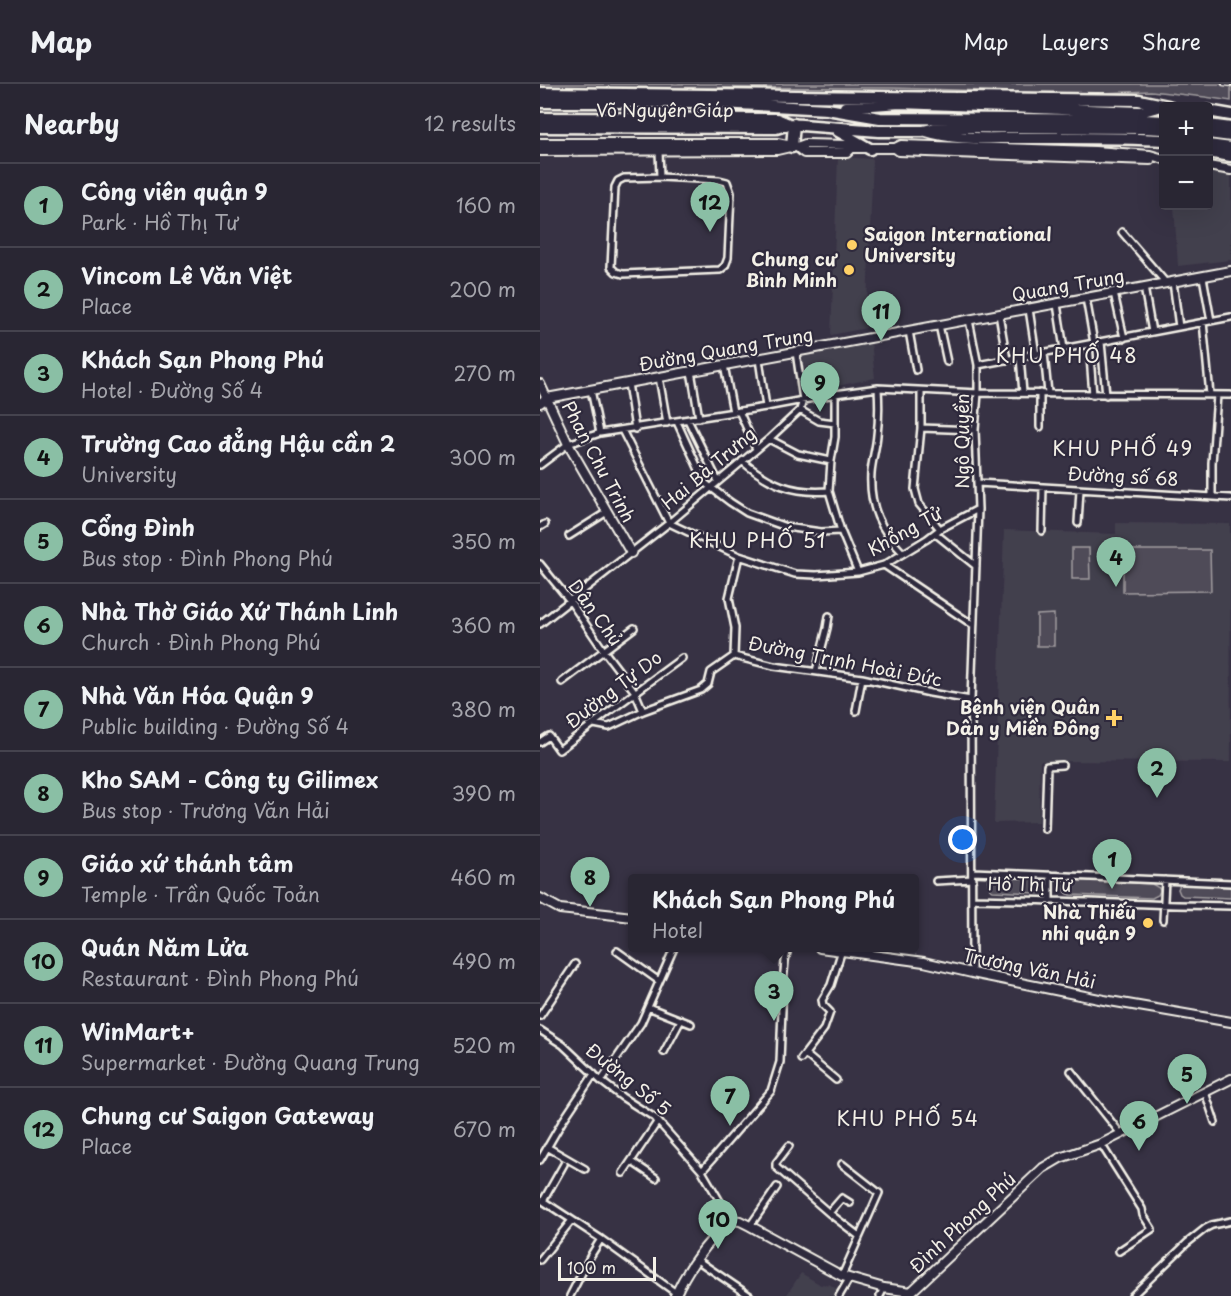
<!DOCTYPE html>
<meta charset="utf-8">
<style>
:root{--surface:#292633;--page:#35323f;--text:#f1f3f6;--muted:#a5a5ac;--line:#45434e;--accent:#8abfa5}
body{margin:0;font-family:"Playpen Sans",sans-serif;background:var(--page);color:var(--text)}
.controls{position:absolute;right:18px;top:18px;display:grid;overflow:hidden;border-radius:6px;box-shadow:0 6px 24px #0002}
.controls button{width:54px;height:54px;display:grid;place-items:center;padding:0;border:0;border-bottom:2px solid var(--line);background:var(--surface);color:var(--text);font:30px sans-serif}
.scale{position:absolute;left:18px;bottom:15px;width:98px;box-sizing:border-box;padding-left:6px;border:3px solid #f4f1e8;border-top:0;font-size:16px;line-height:21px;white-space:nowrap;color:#f4f1e8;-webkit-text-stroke:4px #2f2a3d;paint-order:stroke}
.you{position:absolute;left:423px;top:756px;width:21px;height:21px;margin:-15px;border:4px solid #fff;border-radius:50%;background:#1a73e8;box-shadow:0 0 0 9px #1a73e833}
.badge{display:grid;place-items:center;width:39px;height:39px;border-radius:50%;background:var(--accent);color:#111;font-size:20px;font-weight:700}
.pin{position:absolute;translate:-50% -50px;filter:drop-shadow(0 2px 3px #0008)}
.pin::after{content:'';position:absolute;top:32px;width:21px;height:18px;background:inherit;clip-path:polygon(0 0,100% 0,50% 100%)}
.popup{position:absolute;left:88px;top:790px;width:291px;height:78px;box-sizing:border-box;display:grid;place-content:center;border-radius:6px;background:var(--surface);filter:drop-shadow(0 2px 4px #0005);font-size:20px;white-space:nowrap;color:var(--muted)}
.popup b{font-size:22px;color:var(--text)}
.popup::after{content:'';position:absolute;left:50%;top:100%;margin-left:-12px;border:12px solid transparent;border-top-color:var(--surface)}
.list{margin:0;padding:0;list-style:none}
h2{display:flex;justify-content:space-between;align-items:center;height:78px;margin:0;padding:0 24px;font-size:26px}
h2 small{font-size:20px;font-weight:400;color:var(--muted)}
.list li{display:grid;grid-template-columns:39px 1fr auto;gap:18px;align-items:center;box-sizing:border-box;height:84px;padding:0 24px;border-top:2px solid var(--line)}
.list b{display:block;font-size:22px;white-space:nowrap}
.list p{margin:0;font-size:20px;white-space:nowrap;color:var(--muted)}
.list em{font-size:20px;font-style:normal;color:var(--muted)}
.map{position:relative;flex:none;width:691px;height:1212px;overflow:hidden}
header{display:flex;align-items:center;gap:36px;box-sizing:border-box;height:84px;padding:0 30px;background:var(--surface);border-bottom:2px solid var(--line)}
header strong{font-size:28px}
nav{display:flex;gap:33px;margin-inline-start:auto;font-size:21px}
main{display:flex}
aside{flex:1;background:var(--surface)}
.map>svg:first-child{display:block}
</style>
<header>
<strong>Map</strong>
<nav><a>Map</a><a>Layers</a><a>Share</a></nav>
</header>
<main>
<aside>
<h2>Nearby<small>12 results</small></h2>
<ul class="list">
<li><span class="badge">1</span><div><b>Công viên quận 9</b><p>Park · Hồ Thị Tư</p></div><em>160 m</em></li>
<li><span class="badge">2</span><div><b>Vincom Lê Văn Việt</b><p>Place</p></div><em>200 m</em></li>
<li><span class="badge">3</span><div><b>Khách Sạn Phong Phú</b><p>Hotel · Đường Số 4</p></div><em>270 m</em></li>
<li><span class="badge">4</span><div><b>Trường Cao đẳng Hậu cần 2</b><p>University</p></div><em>300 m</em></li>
<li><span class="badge">5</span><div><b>Cổng Đình</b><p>Bus stop · Đình Phong Phú</p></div><em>350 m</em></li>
<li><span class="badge">6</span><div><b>Nhà Thờ Giáo Xứ Thánh Linh</b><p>Church · Đình Phong Phú</p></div><em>360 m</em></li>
<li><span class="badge">7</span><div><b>Nhà Văn Hóa Quận 9</b><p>Public building · Đường Số 4</p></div><em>380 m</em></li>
<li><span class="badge">8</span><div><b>Kho SAM - Công ty Gilimex</b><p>Bus stop · Trương Văn Hải</p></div><em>390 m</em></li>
<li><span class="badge">9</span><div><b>Giáo xứ thánh tâm</b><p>Temple · Trần Quốc Toản</p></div><em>460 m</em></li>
<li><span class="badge">10</span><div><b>Quán Năm Lửa</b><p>Restaurant · Đình Phong Phú</p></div><em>490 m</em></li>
<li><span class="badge">11</span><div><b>WinMart+</b><p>Supermarket · Đường Quang Trung</p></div><em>520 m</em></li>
<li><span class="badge">12</span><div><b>Chung cư Saigon Gateway</b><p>Place</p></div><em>670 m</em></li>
</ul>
</aside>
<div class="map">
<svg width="691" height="1212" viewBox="0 0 691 1212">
<rect width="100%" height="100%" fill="#373244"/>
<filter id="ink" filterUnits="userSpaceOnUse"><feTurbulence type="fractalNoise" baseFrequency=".0167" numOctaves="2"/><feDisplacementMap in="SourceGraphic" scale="12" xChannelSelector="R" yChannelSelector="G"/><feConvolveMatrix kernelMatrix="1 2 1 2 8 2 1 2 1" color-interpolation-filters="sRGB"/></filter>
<g filter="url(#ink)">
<path fill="#433f4e" d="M298,73L333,75L326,244L291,251Z
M669,85L691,89V176L638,182L634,122H668Z
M331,257L335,294L269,308L262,272Z
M576,439L690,440L691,678L500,677L499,738L454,739L464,446L576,450Z
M261,1189L281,1201L283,1200L288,1202L289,1200L298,1206L294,1212H246Z"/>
<path fill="#504b59" stroke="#a29ea0" stroke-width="1.5" d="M0,0H691V17L665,13L611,7L537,10L353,4L0,3Z
M532,464H549L550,495H532Z
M583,466H670L671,507L583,508Z
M514,530V562H497V531Z
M452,793L500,795L503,798V805L500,809H496L453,807L450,805L448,800L449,795Z
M534,796L612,800L619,804L620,807L618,811L612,814L530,811L526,809L524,802L527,798Z
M641,799L691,800V814L643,812L640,810L638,805Z"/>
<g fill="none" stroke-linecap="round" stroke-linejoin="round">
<defs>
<path id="street" d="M119,67L120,93L84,94L78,97L75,103L71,183L76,188L83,190L180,186L185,182L188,174L191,109L187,98L179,96L120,93
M582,148L626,199
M663,193L671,237
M633,198L639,243
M604,203L612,248
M574,209L584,254
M546,214L554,259
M517,220L524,265
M489,225L496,271
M459,230L467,276
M429,236L438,281V309L435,346L438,425L431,616L432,889
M663,238L670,311
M399,241L407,278
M369,247L376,286
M561,258L566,311
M549,260L553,311
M504,269L508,309
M480,273L483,309
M219,275L226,323
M184,281L193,328
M438,281L691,233
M151,287L159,334
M119,293L127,339
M88,299L95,345
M338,304C339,320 339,336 337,351C336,364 332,376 331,389C329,422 340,446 363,469
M51,306L60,349
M381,307V344L375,405L379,420L400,445
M295,310V353L291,377L289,407L301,447L318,488
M260,326L279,337L295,339
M199,327L216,365
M148,336L178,397
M137,338L165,399L190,418L207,429L246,443L281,448L301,447
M500,343V309
M381,344L435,346
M82,346L129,439L199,472L255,490L276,491L318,488L344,481L387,455L400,445L438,425
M229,355L258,370L291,377
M202,377C229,400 253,410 289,407
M0,381L28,360L60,349L226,323L295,310L338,304L438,309L691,311
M437,399L691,414
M672,413V379L677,311
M538,439L540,406
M0,443L5,440
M502,447L503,403
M396,450L436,482
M29,452L67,428
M0,480L30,517L64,567L95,608L103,627
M344,481L433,541
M0,540L129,439L229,355L260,326L263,316L256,268
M194,572L195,544L189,514L199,472
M276,587L287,544L289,532
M22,598L94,544
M316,627L322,594
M54,640L69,643L103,627L161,606L168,600L171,588L194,572L234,582L322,594L390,609L431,616
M0,658L9,652L19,666L66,630L142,574
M505,745L507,682L522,681
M433,788L691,799
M510,791V816
M396,797L433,795
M433,815C519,816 605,821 691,822
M623,836L625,796
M77,867L119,897
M108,923L151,940
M0,932L35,880
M0,946L23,961L61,997L82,1013L115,1034L162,1087L191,1136
M124,968L141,936
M265,970L296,996
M261,975L284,945L290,928L283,921L282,916L291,901L302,866
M531,987L581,1050
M61,997L101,939L134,864
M665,1008L675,1038
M561,1060L602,1125L603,1131L612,1145L579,1167
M249,1062L236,1079V1083L289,1129L319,1152
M7,1063L45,1085
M0,1076L22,1038L54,990
M91,1077L116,1094
M24,1080L3,1117L61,1155L136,1209
M302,1080L339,1109L302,1192
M162,1087L231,1007L240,978L243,899L245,877L248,864
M83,1089L118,1037
M289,1129L302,1114L310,1119
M210,1142L237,1103
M0,1176L32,1136
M157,1176L210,1212
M30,1212L51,1171L61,1155
M299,1212L309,1195
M340,1212L344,1204
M592,1212L647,1159L666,1144L672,1141L691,1137"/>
<path id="secondary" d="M0,59H237L257,63L264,69H307L312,64
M257,63L265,60L307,61L312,64H355L361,61L555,67L610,71L624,75
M355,64L359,67L610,76
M0,67L237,66L250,63
M668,82L691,86
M0,300L28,360L91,469
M0,319L7,314L691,187
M0,814L20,825L93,833
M280,864L384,878L432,889L564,916L691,938
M135,1212C148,1183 168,1157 191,1136L200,1137L210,1142L302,1192L344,1204L371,1208L503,1084L520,1074L561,1060L691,995"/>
<path id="highway" d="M0,9L599,16L628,22
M0,18H162L287,25L340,34L604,36L624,37
M305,23L360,19L600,28L621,22
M668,27L691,31
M0,34L237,35L249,40L339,47H383L400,43L603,44L624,45
M668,41L691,44
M0,43L236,44L249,40
M298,47L330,65
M386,47C414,56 445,54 474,54C524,54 574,53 624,56
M668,49L691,52
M668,61L691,64
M252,63L254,40
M668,68L691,72"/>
</defs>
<use href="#street" stroke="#f4f1e8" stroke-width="10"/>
<use href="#secondary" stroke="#f4f1e8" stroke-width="12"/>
<use href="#highway" stroke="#f4f1e8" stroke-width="15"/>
<use href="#street" stroke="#2f2a3d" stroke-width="5"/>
<use href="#secondary" stroke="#2f2a3d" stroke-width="8"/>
<use href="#highway" stroke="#2f2a3d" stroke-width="10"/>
<defs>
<path id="rail" d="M683,0L691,1"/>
</defs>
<use href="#rail" stroke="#f4f1e8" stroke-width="4.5"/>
<use href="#rail" stroke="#2f2a3d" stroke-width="2" stroke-dasharray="7" stroke-linecap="butt"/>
</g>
</g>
<g fill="#ffd166" stroke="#2f2a3d" stroke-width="2">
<circle cx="312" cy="161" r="6"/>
<circle cx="309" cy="186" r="6"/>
<path d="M571 625h6v6h6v6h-6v6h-6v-6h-6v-6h6z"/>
<circle cx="608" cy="839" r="6"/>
</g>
<g text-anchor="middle" stroke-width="4.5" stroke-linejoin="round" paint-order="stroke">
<g font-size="18" fill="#f4f1e8" stroke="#2f2a3d">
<text x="125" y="33">Võ Nguyên Giáp</text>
<text transform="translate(528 202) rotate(-10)" y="6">Quang Trung</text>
<text transform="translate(186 266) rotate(-10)" y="6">Đường Quang Trung</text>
<text transform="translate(423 357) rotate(-90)" y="6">Ngô Quyền</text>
<text transform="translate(58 378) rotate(62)" y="6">Phan Chu Trinh</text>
<text transform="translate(169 385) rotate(-40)" y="6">Hai Bà Trưng</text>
<text transform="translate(583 393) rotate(3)" y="6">Đường số 68</text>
<text transform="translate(365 448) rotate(-29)" y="6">Khổng Tử</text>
<text transform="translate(55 529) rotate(54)" y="6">Dân Chủ</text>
<text transform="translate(305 578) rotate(11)" y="6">Đường Trịnh Hoài Đức</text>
<text transform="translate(74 606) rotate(-37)" y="6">Đường Tự Do</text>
<text transform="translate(490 801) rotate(1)" y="6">Hồ Thị Tư</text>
<text transform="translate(489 885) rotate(12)" y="6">Trương Văn Hải</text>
<text transform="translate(88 996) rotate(39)" y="6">Đường Số 5</text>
<text transform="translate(423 1139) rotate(-43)" y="6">Đình Phong Phú</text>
</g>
<g font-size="18" font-weight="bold" fill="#f4f1e8" stroke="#2f2a3d" text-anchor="end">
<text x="324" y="157" text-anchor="start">Saigon International<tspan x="324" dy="21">University</tspan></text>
<text x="297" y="182">Chung cư<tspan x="297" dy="21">Bình Minh</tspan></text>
<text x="560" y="630">Bệnh viện Quân<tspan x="560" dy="21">Dân y Miền Đông</tspan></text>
<text x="596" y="835">Nhà Thiếu<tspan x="596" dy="21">nhi quận 9</tspan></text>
</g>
<g font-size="20" letter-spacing="1.5" fill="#f4f1e8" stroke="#2f2a3d">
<text x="527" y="279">KHU PHỐ 48</text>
<text x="583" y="372">KHU PHỐ 49</text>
<text x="218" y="464">KHU PHỐ 51</text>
<text x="368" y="1042">KHU PHỐ 54</text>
</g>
</g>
</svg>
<div class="controls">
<button>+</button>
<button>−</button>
</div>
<div class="scale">100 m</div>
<div class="you"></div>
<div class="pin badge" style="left:572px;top:805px">1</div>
<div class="pin badge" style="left:617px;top:714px">2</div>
<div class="pin badge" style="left:234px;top:937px">3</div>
<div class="popup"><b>Khách Sạn Phong Phú</b>Hotel</div>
<div class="pin badge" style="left:576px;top:503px">4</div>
<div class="pin badge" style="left:647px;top:1020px">5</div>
<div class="pin badge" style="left:599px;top:1067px">6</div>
<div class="pin badge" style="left:190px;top:1042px">7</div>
<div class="pin badge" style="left:50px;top:823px">8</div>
<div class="pin badge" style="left:280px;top:328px">9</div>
<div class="pin badge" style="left:178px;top:1165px">10</div>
<div class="pin badge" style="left:341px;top:257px">11</div>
<div class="pin badge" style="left:170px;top:148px">12</div>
</div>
</main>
